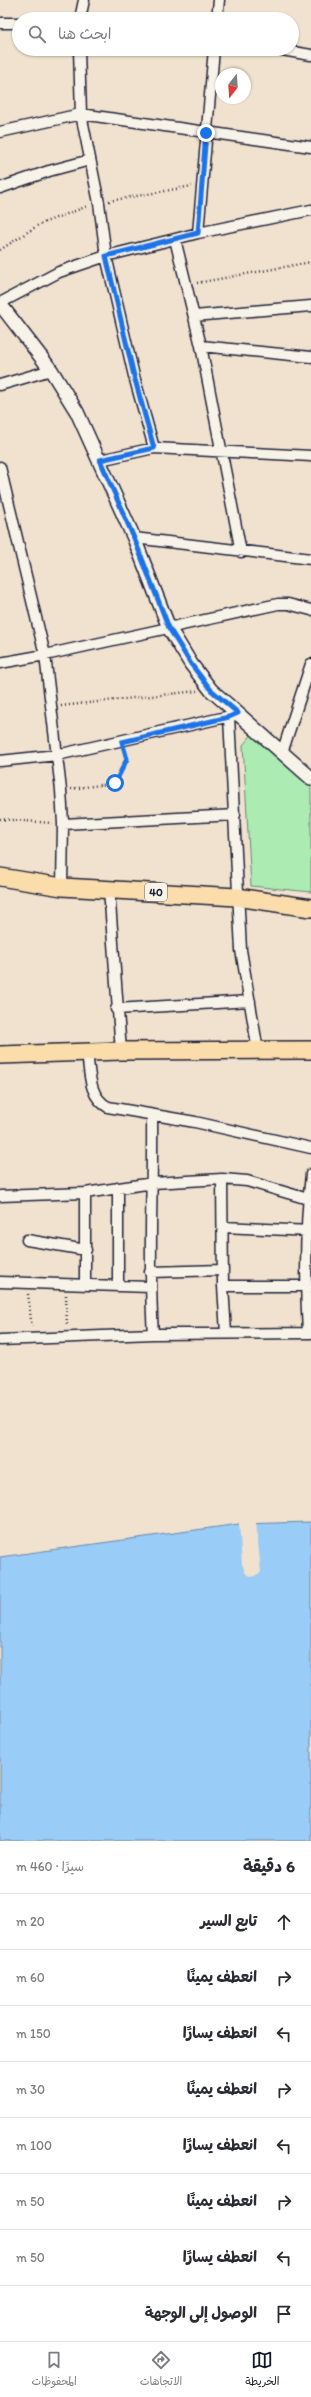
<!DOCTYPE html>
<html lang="ar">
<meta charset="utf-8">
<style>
:root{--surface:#fff;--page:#f7f7f7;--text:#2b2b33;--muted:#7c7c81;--line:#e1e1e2;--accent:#111827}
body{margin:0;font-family:Itim,"Playpen Sans Arabic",sans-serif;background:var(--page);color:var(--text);direction:rtl}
.compass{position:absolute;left:215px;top:68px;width:36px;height:36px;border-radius:50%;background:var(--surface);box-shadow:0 1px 3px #0004;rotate:197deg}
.stop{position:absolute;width:12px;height:12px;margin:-9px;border:3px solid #1a73e8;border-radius:50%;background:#fff}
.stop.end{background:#1a73e8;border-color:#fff;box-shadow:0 1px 4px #0008}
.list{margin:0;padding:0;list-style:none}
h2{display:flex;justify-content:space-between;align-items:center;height:52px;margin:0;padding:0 16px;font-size:17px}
h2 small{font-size:13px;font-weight:400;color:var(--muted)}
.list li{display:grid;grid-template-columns:26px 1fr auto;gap:12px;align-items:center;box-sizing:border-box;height:56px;padding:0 16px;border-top:1px solid var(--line)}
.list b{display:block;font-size:15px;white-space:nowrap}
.list em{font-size:13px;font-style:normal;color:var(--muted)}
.icon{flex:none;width:22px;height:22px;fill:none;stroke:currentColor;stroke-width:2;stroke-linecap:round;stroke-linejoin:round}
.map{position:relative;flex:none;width:311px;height:1841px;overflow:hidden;direction:ltr}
.search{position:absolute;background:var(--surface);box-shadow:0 1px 3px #0004;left:12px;right:12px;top:12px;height:44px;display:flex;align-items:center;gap:10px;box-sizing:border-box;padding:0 14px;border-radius:22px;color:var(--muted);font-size:15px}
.sheet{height:500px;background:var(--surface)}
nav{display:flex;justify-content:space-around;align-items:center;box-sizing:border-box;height:56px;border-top:1px solid var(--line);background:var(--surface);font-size:11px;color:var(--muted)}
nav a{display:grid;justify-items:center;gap:2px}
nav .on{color:var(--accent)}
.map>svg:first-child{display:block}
</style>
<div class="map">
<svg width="311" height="1841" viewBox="0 0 311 1841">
<rect width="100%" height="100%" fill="#f0e2ce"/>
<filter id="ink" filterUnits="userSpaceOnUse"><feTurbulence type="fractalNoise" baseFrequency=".025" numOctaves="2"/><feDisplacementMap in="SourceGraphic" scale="8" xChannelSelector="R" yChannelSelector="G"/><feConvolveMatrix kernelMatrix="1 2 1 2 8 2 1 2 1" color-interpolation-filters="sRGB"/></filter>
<g filter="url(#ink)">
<path fill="#acebb2" stroke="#678676" d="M254,732L311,783V892L251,886L243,745Z"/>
<path fill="#99ccf6" stroke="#6988ab" d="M311,1522V1841H0V1557L239,1524Z"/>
<path fill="#f0e2ce" d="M239,1522H256L261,1572L253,1577L246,1574L242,1564Z"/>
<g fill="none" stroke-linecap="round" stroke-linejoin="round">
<defs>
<path id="minor" d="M80,19L84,0
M217,19L219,0
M0,23H19
M79,49L81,114L99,203L106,256L134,376L154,448
M214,49L198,233L175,239L201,346L241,552
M276,49L311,55
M0,132L81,114L311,147
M0,188L49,171L90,160
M198,233L311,210
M0,303L59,272L106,256L175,239
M194,316L311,306
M201,346L311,357
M0,385L51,370
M100,460L154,448L311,456
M0,467L45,655L61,790L63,824L62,887
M134,538L311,559
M0,663L45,655L278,604H288L311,610
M229,717L241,950L258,1051
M282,753L311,664
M0,761L57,755L235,715
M63,824L235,815
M109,889L121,1051
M116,1009L250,1001
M87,1052C90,1072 88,1096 108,1107L195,1122L311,1148
M152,1116C153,1188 148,1261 153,1334
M222,1179L223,1286L226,1333
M0,1196L85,1193L153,1183L222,1179L247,1181L308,1199
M223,1227L311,1231
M27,1240L86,1250
M150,1272L223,1270
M0,1282L150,1287
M85,1285V1193
M118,1286V1188
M223,1286H311
M308,1333C305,1280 305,1227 311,1174
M0,1340L153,1334L311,1333"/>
<path id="tertiary" d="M0,304L51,370L77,412L134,538L169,628L191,664L211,690L311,778"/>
<path id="trunk" d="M0,877L62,887L237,897L311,908
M0,1055L121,1051L311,1050"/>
</defs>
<use href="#minor" stroke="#22223b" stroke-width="13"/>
<use href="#tertiary" stroke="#22223b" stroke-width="16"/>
<use href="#trunk" stroke="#22223b" stroke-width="20"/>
<path stroke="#22223b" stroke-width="2.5" stroke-dasharray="1 3" stroke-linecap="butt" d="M109,201L192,186
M0,250L40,224L88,206
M197,283L311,262
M61,706L197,691
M71,789L115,783L127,759L124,750
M0,819L52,823
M28,1294L32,1329
M66,1295L67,1326"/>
<use href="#minor" stroke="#f7f3e8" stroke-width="10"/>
<use href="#tertiary" stroke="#f7f3e8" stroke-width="13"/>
<use href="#trunk" stroke="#fbddab" stroke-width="17"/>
</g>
</g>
<g fill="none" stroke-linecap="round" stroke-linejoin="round" filter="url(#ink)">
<path stroke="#1a73e8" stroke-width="5" d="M115,783L127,759L122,742L229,717L238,713L211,690L191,664L169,628L134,538L100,460L154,448L134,376L106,256L198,233L206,133"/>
</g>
<g text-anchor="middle" stroke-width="3.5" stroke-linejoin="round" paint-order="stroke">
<rect fill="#f7f3e8" stroke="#62616f" stroke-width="1" x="145" y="883" width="22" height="18" rx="3"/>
<g font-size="11" font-weight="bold" fill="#22223b">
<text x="156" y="896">40</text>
</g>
</g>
</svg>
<svg class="compass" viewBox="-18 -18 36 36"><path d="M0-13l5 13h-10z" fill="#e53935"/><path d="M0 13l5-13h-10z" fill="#7c7c81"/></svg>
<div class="stop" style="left:115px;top:783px"></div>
<div class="stop end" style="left:206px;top:133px"></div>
<div class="search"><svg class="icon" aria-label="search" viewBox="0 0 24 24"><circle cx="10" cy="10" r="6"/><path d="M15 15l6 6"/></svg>ابحث هنا</div>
</div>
<section class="sheet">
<h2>6 دقيقة<small>سيرًا · 460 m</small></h2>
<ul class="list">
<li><svg class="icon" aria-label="ahead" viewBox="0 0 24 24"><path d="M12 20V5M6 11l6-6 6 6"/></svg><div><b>تابع السير</b></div><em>20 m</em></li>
<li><svg class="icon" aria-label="right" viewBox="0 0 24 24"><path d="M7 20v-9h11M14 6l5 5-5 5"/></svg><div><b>انعطف يمينًا</b></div><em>60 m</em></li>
<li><svg class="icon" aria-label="left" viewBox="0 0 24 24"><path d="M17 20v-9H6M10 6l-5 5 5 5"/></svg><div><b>انعطف يسارًا</b></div><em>150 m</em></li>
<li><svg class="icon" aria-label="right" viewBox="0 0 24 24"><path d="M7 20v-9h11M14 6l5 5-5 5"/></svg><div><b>انعطف يمينًا</b></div><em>30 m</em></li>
<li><svg class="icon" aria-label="left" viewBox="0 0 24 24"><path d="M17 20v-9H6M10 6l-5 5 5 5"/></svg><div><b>انعطف يسارًا</b></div><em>100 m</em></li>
<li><svg class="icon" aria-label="right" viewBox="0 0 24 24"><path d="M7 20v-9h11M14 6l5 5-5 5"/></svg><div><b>انعطف يمينًا</b></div><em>50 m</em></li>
<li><svg class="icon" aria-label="left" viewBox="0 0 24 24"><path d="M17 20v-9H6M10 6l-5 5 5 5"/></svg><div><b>انعطف يسارًا</b></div><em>50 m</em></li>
<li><svg class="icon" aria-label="arrive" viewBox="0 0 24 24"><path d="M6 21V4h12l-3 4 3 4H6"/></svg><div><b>الوصول إلى الوجهة</b></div></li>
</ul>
</section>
<nav>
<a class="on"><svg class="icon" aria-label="map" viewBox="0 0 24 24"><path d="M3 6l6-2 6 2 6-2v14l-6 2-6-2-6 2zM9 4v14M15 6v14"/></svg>الخريطة</a>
<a><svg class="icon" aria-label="directions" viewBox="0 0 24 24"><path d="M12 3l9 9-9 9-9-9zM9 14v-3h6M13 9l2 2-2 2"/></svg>الاتجاهات</a>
<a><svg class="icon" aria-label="saved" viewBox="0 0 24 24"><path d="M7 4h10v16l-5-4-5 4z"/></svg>المحفوظات</a>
</nav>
